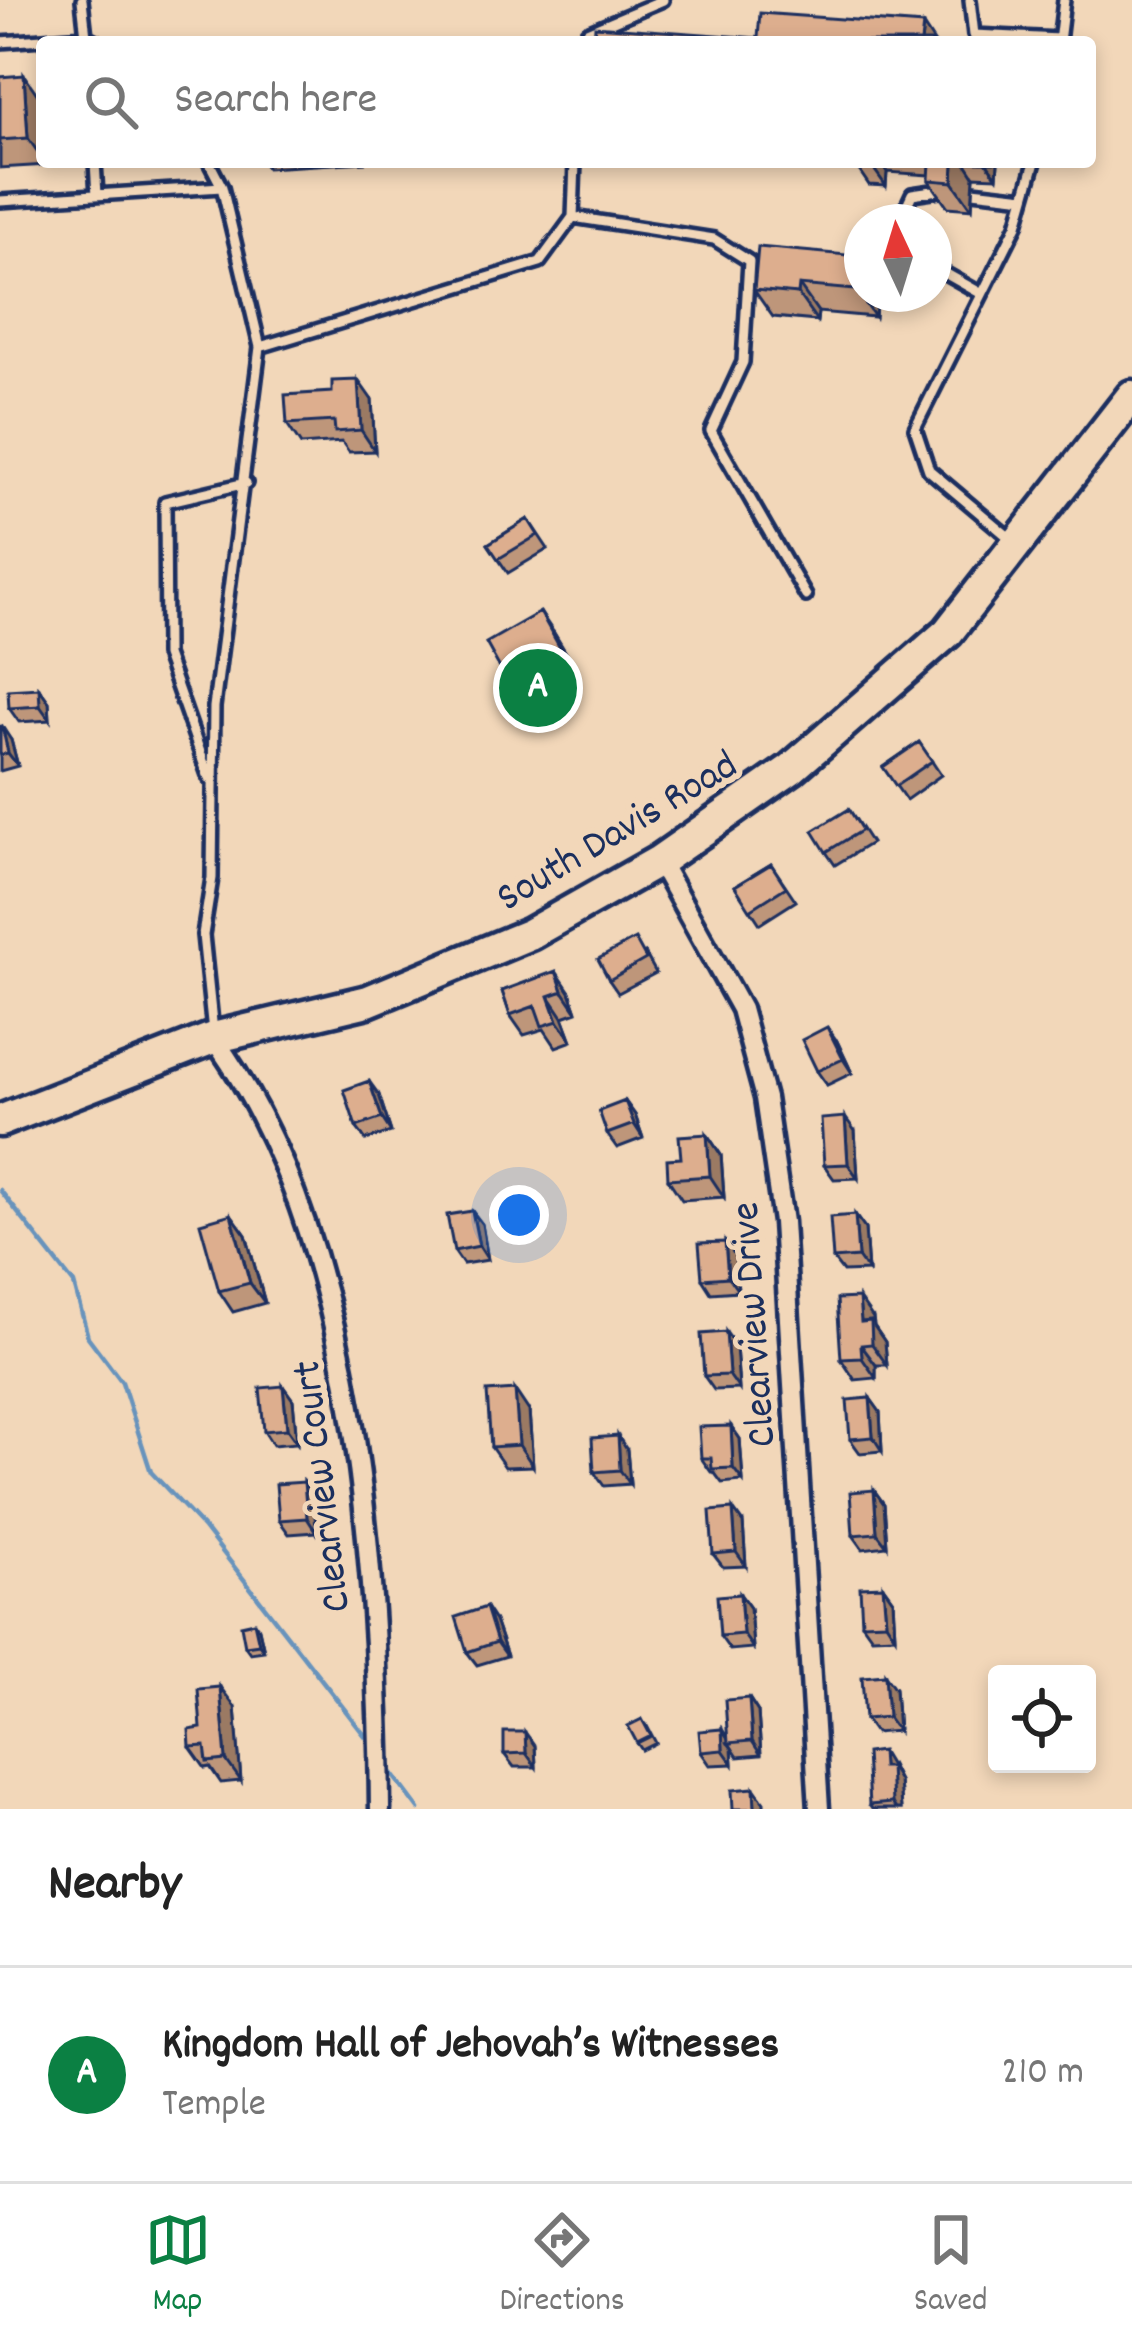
<!DOCTYPE html>
<meta charset="utf-8">
<style>
:root{--surface:#fff;--page:#f6f6f6;--text:#222;--muted:#767676;--line:#e0e0e0;--accent:#0b8043}
body{margin:0;font-family:Dekko,sans-serif;background:var(--page);color:var(--text)}
.controls{position:absolute;right:36px;bottom:36px;display:grid;overflow:hidden;border-radius:12px;box-shadow:0 6px 18px #0003}
.controls button{width:108px;height:108px;display:grid;place-items:center;padding:0;border:0;border-bottom:3px solid var(--line);background:var(--surface);color:var(--text);font:60px sans-serif}
.compass{position:absolute;left:844px;top:204px;width:108px;height:108px;border-radius:50%;background:var(--surface);box-shadow:0 6px 18px #0003;rotate:356deg}
.you{position:absolute;left:519px;top:1215px;width:42px;height:42px;margin:-30px;border:9px solid #fff;border-radius:50%;background:#1a73e8;box-shadow:0 0 0 18px #1a73e833}
.badge{display:grid;place-items:center;width:78px;height:78px;border-radius:50%;background:var(--accent);color:#fff;font-size:39px;font-weight:700}
.pin{position:absolute;translate:-50% -50%;border:6px solid #fff;box-shadow:0 3px 12px #0006}
.list{margin:0;padding:0;list-style:none}
h2{display:flex;justify-content:space-between;align-items:center;height:156px;margin:0;padding:0 48px;font-size:51px}
h2 small{font-size:39px;font-weight:400;color:var(--muted)}
.list li{display:grid;grid-template-columns:78px 1fr auto;gap:36px;align-items:center;box-sizing:border-box;height:216px;padding:0 48px;border-top:3px solid var(--line)}
.list b{display:block;font-size:45px;white-space:nowrap}
.list p{margin:0;font-size:39px;white-space:nowrap;color:var(--muted)}
.list em{font-size:39px;font-style:normal;color:var(--muted)}
.icon{flex:none;width:66px;height:66px;fill:none;stroke:currentColor;stroke-width:2;stroke-linecap:round;stroke-linejoin:round}
.map{position:relative;flex:none;width:1132px;height:1809px;overflow:hidden}
.search{position:absolute;background:var(--surface);box-shadow:0 6px 18px #0003;left:36px;right:36px;top:36px;height:132px;display:flex;align-items:center;gap:30px;box-sizing:border-box;padding:0 42px;border-radius:12px;color:var(--muted);font-size:45px}
.sheet{height:372px;background:var(--surface)}
nav{display:flex;justify-content:space-around;align-items:center;box-sizing:border-box;height:168px;border-top:3px solid var(--line);background:var(--surface);font-size:33px;color:var(--muted)}
nav a{display:grid;justify-items:center;gap:6px}
nav .on{color:var(--accent)}
.map>svg:first-child{display:block}
</style>
<div class="map">
<svg width="1132" height="1809" viewBox="0 0 1132 1809">
<rect width="100%" height="100%" fill="#f2d7b9"/>
<filter id="ink" filterUnits="userSpaceOnUse"><feTurbulence type="fractalNoise" baseFrequency=".00833" numOctaves="2"/><feDisplacementMap in="SourceGraphic" scale="24" xChannelSelector="R" yChannelSelector="G"/><feConvolveMatrix kernelMatrix="1 2 1 2 8 2 1 2 1" color-interpolation-filters="sRGB"/></filter>
<g filter="url(#ink)">
<g fill="none" stroke-linecap="round" stroke-linejoin="round">
<path stroke="#6793bc" stroke-width="4.5" d="M0,1190L74,1284L88,1337L122,1382L151,1472L204,1528L373,1746
M386,1765L419,1809"/>
<defs>
<path id="lane" d="M82,0L86,36L98,42
M970,0L974,35L1059,39
M0,42L86,36V42
M586,42L587,32L663,0
M1059,42L1064,0
M95,162L97,195
M209,162L222,187L260,347L214,707L212,878L203,935L213,1032
M973,191L1025,197
M0,201L222,187
M573,217L714,239L749,261L743,362L711,431L806,596
M899,222L912,194L946,189
M934,267L982,294
M260,347L540,262L573,217L575,162
M1011,539L929,470L915,428L1017,225L1035,162
M209,778L166,655L165,502L246,483"/>
<path id="street" d="M659,861L741,1009L765,1098L783,1222L819,1809
M213,1038C358,1235 378,1571 380,1809"/>
<path id="primary" d="M0,1121L213,1038L368,1001L530,934L659,861L791,769L948,632L1132,396"/>
</defs>
<use href="#lane" stroke="#1b2f5e" stroke-width="18"/>
<use href="#street" stroke="#1b2f5e" stroke-width="27"/>
<use href="#primary" stroke="#1b2f5e" stroke-width="39"/>
<use href="#lane" stroke="#f2d7b9" stroke-width="9"/>
<use href="#street" stroke="#f2d7b9" stroke-width="18"/>
<use href="#primary" stroke="#f2d7b9" stroke-width="30"/>
</g>
<path fill="#be967a" stroke="#1b2f5e" stroke-width="3" d="M0,77L42,101V162H47V165L0,168Z
M263,162H366L267,168Z
M802,162H998L997,177L974,176L972,209L948,207L929,180V175L887,172L886,186L869,185L856,166Z
M859,256L862,294H877L875,317L818,312L817,321L773,317L754,290Z
M372,400L375,451L349,452L342,442L301,445L287,424Z
M528,519L548,549L508,573L488,544Z
M554,633L575,668L556,679L567,697L560,702L567,715L548,726L526,699L522,701L507,681Z
M39,688L49,702L50,720L19,722L9,708Z
M0,727L11,740L18,766L0,771Z
M919,742L941,775L906,800L883,767Z
M849,809L871,843L835,865L826,852Z
M771,864L796,901L760,924L735,886Z
M645,953L656,973L618,993L609,980Z
M502,991L570,992L577,1012L563,1017L572,1041L556,1047L544,1029L524,1035L510,1015Z
M837,1041L852,1073L827,1085L817,1071Z
M379,1095L391,1132L366,1140L356,1127Z
M625,1101L635,1115L643,1138L617,1148L607,1134Z
M855,1131L858,1178L834,1179L824,1165Z
M707,1134L721,1155L724,1197L682,1200L668,1179L681,1158Z
M472,1211L482,1224L488,1260L463,1264L454,1251Z
M231,1214L246,1235L265,1303L233,1312L219,1291Z
M855,1215L865,1229L868,1271L843,1272L833,1259Z
M725,1242L735,1255L738,1291L711,1293L702,1279Z
M873,1318L874,1326L885,1342L887,1365H876V1378L855,1380L841,1359Z
M736,1346L739,1389L714,1390L704,1376Z
M283,1386L293,1400L297,1443L273,1445L264,1431Z
M870,1398L880,1412L882,1451L860,1453L850,1439Z
M529,1411L533,1466L505,1467L491,1447Z
M731,1426L740,1439L743,1481L722,1483L714,1472H711L701,1458Z
M627,1450L630,1484L604,1486L594,1472Z
M304,1482L314,1496L316,1532L289,1534L279,1520Z
M874,1490L884,1504L887,1546L863,1549L853,1535Z
M743,1523L746,1566L723,1567L713,1554Z
M883,1586L893,1600L895,1636L872,1637L862,1623Z
M740,1594L750,1608L753,1648L730,1650L720,1636Z
M495,1621L507,1656L477,1665L467,1652Z
M259,1629L264,1651L250,1653L245,1646Z
M895,1689L898,1731L875,1733L865,1719Z
M749,1698L758,1712L761,1755L738,1757L732,1748L733,1764L710,1765L701,1752L728,1738Z
M235,1707L241,1781L221,1783L210,1767L205,1768L190,1747L201,1728Z
M647,1726L656,1743L642,1750L637,1743Z
M535,1746L536,1767H514L504,1754Z
M891,1765L899,1781L901,1809H872L869,1805Z"/>
<path fill="#9b7a63" stroke="#1b2f5e" stroke-width="3" d="M923,25L934,42H921Z
M24,75L42,101V158L28,138Z
M869,162H880L887,172L886,186Z
M954,162H965L974,176L972,209L953,182Z
M986,162H998L997,177Z
M859,256L862,260V294H877L875,317L856,290Z
M799,285L818,312L817,321L798,294Z
M358,380L372,400L375,451L361,430Z
M540,612L554,633L575,668L560,648Z
M39,688L49,702L50,720L40,706Z
M2,726L11,740L18,766L8,753Z
M556,971L570,992L577,1012L563,991Z
M549,996L563,1017L572,1041L558,1021Z
M827,1027L837,1041L852,1073L843,1059Z
M369,1081L379,1095L391,1132L382,1118Z
M625,1101L635,1115L643,1138L634,1124Z
M845,1117L855,1131L858,1178L848,1164Z
M707,1134L721,1155L724,1197L710,1176Z
M472,1211L482,1224L488,1260L479,1246Z
M231,1214L246,1235L265,1303L250,1283Z
M855,1215L865,1229L868,1271L858,1257Z
M725,1242L735,1255L738,1291L728,1277Z
M859,1298L873,1318L874,1326L885,1342L887,1365L872,1344L861,1322Z
M726,1332L736,1346L739,1389L729,1375Z
M861,1345L876,1365V1378L862,1358Z
M283,1386L293,1400L297,1443L287,1429Z
M515,1390L529,1411L533,1466L519,1445Z
M870,1398L880,1412L882,1451L873,1437Z
M731,1426L740,1439L743,1481L733,1468Z
M618,1436L627,1450L630,1484L620,1470Z
M304,1482L314,1496L316,1532L307,1518Z
M874,1490L884,1504L887,1546L877,1533Z
M733,1509L743,1523L746,1566L736,1552Z
M883,1586L893,1600L895,1636L886,1622Z
M740,1594L750,1608L753,1648L743,1634Z
M486,1607L495,1621L507,1656L497,1642Z
M254,1622L259,1629L264,1651L259,1644Z
M885,1675L895,1689L898,1731L888,1717Z
M220,1687L235,1707L241,1781L226,1760Z
M749,1698L758,1712L761,1755L752,1741Z
M722,1729L731,1743H728L732,1748L733,1764L723,1750Z
M525,1732L535,1746L536,1767L526,1753Z
M881,1751L899,1781L901,1809H896L892,1803L882,1767Z
M754,1788L764,1802V1809H755Z"/>
<path fill="#ddae8e" stroke="#1b2f5e" stroke-width="3" d="M760,13L923,25L921,42H594L595,26L758,38Z
M24,75L28,138L0,140V77Z
M930,162H954L953,182L929,180Z
M758,247L859,256L856,290L799,285L798,294L754,290Z
M358,380L361,430L335,432L334,421L287,424L285,395L332,392V381Z
M528,519L538,535L498,559L488,544Z
M540,612L560,648L542,658L553,677L545,681L553,694L533,705L512,678L507,681L486,643Z
M39,688L40,706L9,708L8,690Z
M2,726L8,753L0,755V727Z
M919,742L932,761L896,786L883,767Z
M849,809L862,830L826,852L813,831Z
M771,864L786,887L750,910L735,886Z
M635,939L646,959L609,980L598,959Z
M556,971L563,991L549,996L558,1021L542,1026L535,1006L510,1015L502,991Z
M827,1027L843,1059L817,1071L802,1040Z
M369,1081L382,1118L356,1127L344,1090Z
M625,1101L634,1124L607,1134L599,1111Z
M845,1117L848,1164L824,1165L821,1119Z
M707,1134L710,1176L668,1179L667,1159L681,1158L679,1136Z
M472,1211L479,1246L454,1251L447,1215Z
M231,1214L250,1283L219,1291L200,1223Z
M855,1215L858,1257L833,1259L830,1217Z
M725,1242L728,1277L702,1279L699,1243Z
M859,1298L861,1322L871,1321L872,1344L861,1345L862,1358L841,1359L837,1299Z
M726,1332L729,1375L704,1376L701,1334Z
M283,1386L287,1429L264,1431L260,1388Z
M515,1390L519,1445L491,1447L487,1392Z
M870,1398L873,1437L850,1439L847,1400Z
M731,1426L733,1468L712,1469L711,1458H701L699,1427Z
M618,1436L620,1470L594,1472L592,1438Z
M304,1482L307,1518L279,1520L276,1484Z
M874,1490L877,1533L853,1535L850,1492Z
M733,1509L736,1552L713,1554L710,1511Z
M883,1586L886,1622L862,1623L860,1587Z
M740,1594L743,1634L720,1636L717,1596Z
M486,1607L497,1642L467,1652L456,1617Z
M254,1622L259,1644L245,1646L241,1625Z
M885,1675L888,1717L865,1719L862,1677Z
M220,1687L226,1760L207,1762L205,1746L190,1747L189,1730L201,1728L198,1689Z
M749,1698L752,1741L728,1743L725,1700Z
M642,1719L651,1736L637,1743L628,1726Z
M722,1729L723,1750L701,1752L699,1731Z
M504,1732H525L526,1753L504,1754Z
M881,1751L882,1767H890L892,1803L869,1805L866,1753Z
M754,1788L755,1809H733L732,1790Z"/>
</g>
<g text-anchor="middle" stroke-width="12" stroke-linejoin="round" paint-order="stroke">
<g font-size="42" fill="#1b2f5e" stroke="#f2d7b9">
<text transform="translate(615 828) rotate(-31)" y="15">South Davis Road</text>
<text transform="translate(750 1325) rotate(-94)" y="15">Clearview Drive</text>
<text transform="translate(318 1487) rotate(-97)" y="15">Clearview Court</text>
</g>
</g>
</svg>
<div class="controls">
<button><svg class="icon" aria-label="locate" viewBox="0 0 24 24"><circle cx="12" cy="12" r="6"/><path d="M12 2v4M12 18v4M2 12h4M18 12h4"/></svg></button>
</div>
<svg class="compass" viewBox="-18 -18 36 36"><path d="M0-13l5 13h-10z" fill="#e53935"/><path d="M0 13l5-13h-10z" fill="#767676"/></svg>
<div class="you"></div>
<div class="pin badge" style="left:538px;top:688px">A</div>
<div class="search"><svg class="icon" aria-label="search" viewBox="0 0 24 24"><circle cx="10" cy="10" r="6"/><path d="M15 15l6 6"/></svg>Search here</div>
</div>
<section class="sheet">
<h2>Nearby<small></small></h2>
<ul class="list">
<li><span class="badge">A</span><div><b>Kingdom Hall of Jehovah’s Witnesses</b><p>Temple</p></div><em>210 m</em></li>
</ul>
</section>
<nav>
<a class="on"><svg class="icon" aria-label="map" viewBox="0 0 24 24"><path d="M3 6l6-2 6 2 6-2v14l-6 2-6-2-6 2zM9 4v14M15 6v14"/></svg>Map</a>
<a><svg class="icon" aria-label="directions" viewBox="0 0 24 24"><path d="M12 3l9 9-9 9-9-9zM9 14v-3h6M13 9l2 2-2 2"/></svg>Directions</a>
<a><svg class="icon" aria-label="saved" viewBox="0 0 24 24"><path d="M7 4h10v16l-5-4-5 4z"/></svg>Saved</a>
</nav>
